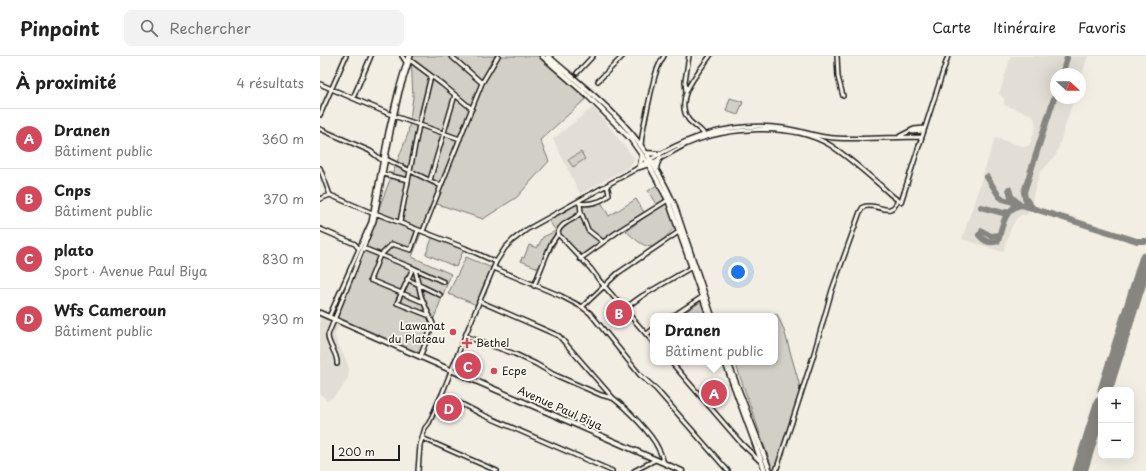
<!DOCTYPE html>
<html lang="fr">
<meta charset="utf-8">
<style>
:root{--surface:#fff;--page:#f2f2f2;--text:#222;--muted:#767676;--line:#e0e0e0;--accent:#d1495b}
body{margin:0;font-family:"Playpen Sans",sans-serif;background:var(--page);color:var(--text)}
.controls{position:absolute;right:12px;bottom:12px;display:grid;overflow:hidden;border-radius:8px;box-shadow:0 4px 16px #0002}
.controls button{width:36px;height:36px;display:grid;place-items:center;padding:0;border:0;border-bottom:1px solid var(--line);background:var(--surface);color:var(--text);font:20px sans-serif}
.compass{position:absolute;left:730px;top:12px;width:36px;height:36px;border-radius:50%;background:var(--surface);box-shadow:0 4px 16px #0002;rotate:111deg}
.scale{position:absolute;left:12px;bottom:10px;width:68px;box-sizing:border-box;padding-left:4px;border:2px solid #1c1c1c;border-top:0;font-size:11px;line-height:14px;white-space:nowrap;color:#1c1c1c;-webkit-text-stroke:3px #fbf7ec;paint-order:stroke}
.you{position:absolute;left:418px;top:216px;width:14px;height:14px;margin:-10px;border:3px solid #fff;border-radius:50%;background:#1a73e8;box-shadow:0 0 0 6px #1a73e833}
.badge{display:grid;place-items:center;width:26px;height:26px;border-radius:50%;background:var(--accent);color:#fff;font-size:13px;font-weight:700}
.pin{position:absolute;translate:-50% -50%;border:2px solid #fff;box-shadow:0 1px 4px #0006}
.popup{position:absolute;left:330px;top:257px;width:128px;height:52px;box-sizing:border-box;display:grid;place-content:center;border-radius:8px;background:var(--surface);filter:drop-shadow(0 1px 3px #0005);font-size:13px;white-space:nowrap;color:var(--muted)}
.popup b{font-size:15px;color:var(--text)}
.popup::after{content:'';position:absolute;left:50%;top:100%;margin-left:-8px;border:8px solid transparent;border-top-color:var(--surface)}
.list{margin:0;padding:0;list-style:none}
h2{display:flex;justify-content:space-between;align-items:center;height:52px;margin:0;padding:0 16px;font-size:17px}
h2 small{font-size:13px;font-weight:400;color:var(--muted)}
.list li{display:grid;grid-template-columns:26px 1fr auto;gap:12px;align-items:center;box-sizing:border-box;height:60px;padding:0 16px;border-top:1px solid var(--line)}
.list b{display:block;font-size:15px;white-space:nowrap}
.list p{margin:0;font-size:13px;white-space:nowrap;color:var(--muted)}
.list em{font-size:13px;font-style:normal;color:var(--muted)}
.icon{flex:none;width:22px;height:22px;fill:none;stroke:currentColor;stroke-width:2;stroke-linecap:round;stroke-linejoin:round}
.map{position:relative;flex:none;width:826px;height:415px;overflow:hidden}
header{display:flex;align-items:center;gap:24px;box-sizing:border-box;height:56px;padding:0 20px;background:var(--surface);border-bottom:1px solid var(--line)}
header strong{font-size:19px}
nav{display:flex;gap:22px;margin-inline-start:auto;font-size:14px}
.search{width:280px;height:36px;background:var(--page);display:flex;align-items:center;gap:10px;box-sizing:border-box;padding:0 14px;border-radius:8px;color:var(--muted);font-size:15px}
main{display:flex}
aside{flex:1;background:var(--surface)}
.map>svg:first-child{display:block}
</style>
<header>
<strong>Pinpoint</strong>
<div class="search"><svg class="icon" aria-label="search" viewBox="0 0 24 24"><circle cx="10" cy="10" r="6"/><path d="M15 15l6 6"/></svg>Rechercher</div>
<nav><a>Carte</a><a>Itinéraire</a><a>Favoris</a></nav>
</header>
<main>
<aside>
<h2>À proximité<small>4 résultats</small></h2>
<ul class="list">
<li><span class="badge">A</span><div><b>Dranen</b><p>Bâtiment public</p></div><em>360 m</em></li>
<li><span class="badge">B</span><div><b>Cnps</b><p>Bâtiment public</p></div><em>370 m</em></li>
<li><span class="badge">C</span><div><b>plato</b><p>Sport · Avenue Paul Biya</p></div><em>830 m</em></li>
<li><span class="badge">D</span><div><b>Wfs Cameroun</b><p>Bâtiment public</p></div><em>930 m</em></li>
</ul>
</aside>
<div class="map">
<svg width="826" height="415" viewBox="0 0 826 415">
<rect width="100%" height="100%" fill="#f2eee4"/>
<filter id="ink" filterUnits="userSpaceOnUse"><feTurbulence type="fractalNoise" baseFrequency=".025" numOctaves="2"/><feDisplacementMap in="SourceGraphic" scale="8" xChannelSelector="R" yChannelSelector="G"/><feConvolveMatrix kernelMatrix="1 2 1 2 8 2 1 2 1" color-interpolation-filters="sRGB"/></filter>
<g filter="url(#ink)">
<path fill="#e2ded5" d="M691,0H768L760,24V18H736V42H754L736,99L720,117L707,159H701L696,163L691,172L683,196L642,183L675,82L706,91L710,88L716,70L714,62L710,58L684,49V43L679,38Z
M273,51L315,103L309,111L260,138L233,83Z
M0,257L19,266L15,280L17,286L26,304L29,313L28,322L22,332L12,342L6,345L4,341L0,338Z"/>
<path fill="#d2cfc6" stroke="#777671" d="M91,0H224L269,40L220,84L229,105L197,141L163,163L114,147L102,174L92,201L131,218L99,301L15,264L88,78L93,41Z
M410,42L423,46L418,59L406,55Z
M261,96L265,103L253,111L248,104Z
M337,129H340L347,144L337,150L328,135Z
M316,143L325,158L261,202L239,179C236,187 227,207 218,212L201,205L202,201L204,202L209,189L217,192L223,181L236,175L229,165L261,146H281L289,160Z
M347,145L357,169C334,193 333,200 306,175Z
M113,180L144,193L136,211L106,198Z
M146,201L172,212L156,249C147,244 138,242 128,238Z
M384,244L389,260H358Z
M455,258H457L464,274L479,327L480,336L455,415H453L415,306H455V260H450Z
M142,303L157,310L154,317L139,311Z"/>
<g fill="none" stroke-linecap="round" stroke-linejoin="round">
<path stroke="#878580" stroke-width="6" d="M742,18L747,2
M667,121L679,140L683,143L817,185H826
M689,133L691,140L698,147
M661,151L683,157L689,155
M712,151L705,142L704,136L736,36
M662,175L671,180L680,179
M659,179C665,186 670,188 678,185C682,172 684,150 703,149"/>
<path stroke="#878580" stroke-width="15" d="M785,334L826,204
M760,415L781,348"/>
<defs>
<path id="minor" d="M82,0L86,6
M131,0L162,27
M517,0L518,21L523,40
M90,4L122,28L152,53
M257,17L273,0
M278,25L303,0
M0,28L72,59
M366,36L365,25L369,0
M33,42L51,0
M0,59L26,0
M74,60L140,83
M0,73L50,95L63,105
M592,76L604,75
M384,78C380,72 372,69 368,63C354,41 378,17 390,0
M580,80L594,73L605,72
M321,89C322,76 325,63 328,50C332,33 334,15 344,0
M66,103L121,130
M0,112L10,139L52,157
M318,112C333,109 352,95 367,88C406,71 472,66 510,89C527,100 544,115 560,129C567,135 573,142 581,146L628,0
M63,118L88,124
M110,124L135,39
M0,143L10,139
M259,147C268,149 284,146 289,138L287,129
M260,148L261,156C255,165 242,165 238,176L239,179L271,213L279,224L333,286
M261,156L268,174L283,186
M55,157L145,192L176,206
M80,166L99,69L111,20
M0,173L35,188L39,193
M103,175L162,27L178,0
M43,192L93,212L124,226
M60,199L50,224L103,246
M61,199L72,188L91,194L98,174
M260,203L300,174L348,144
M93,212L77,247L110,260
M174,212L241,240L262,251L270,257L320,319L336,333L408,415
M95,213L101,240L113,268L100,301
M87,223L120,239
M214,230L231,188L238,178
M159,245L239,280L293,342C306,352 332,378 338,392C341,397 342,402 344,407
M262,251L298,217L360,175
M304,253L322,240L372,211
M353,260L382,241
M9,261L51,166L68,76L78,34L88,0
M327,278L333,273
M145,280L195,298L216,308L233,318L281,339L292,342
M351,306L421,387L442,407
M17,308C18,297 8,290 8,279L54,165L72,70L80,35L91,0
M122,338L161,358L292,415
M102,382L177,415
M98,415L100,389L105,372L109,367L122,338L145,280L176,206L185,192L193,184L206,174L316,113C325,106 333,102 342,97C380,76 420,66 463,72C480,74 496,81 514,82C543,84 573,81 602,81
M314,415L335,404
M456,415L493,301L512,234L540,156L543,151C558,145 570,164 578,144"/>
<path id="major" d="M222,0L269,41L310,82L329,109L348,144L389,260
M228,0C262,30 301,59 326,97C337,113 346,131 354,148L392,260
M326,97L340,98
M320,110L322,99
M336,113L337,108L340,102
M0,257L362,415
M405,306L445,415
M408,306L450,415"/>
</defs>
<use href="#minor" stroke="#1c1c1c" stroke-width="6"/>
<use href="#major" stroke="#1c1c1c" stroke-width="7"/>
<use href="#minor" stroke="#fbf7ec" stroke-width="3"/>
<use href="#major" stroke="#fbf7ec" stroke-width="4"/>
</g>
</g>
<g fill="#d1495b" stroke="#fbf7ec" stroke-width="1.5">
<circle cx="133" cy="276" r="4"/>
<path d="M145 281h4v4h4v4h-4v4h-4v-4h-4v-4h4z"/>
<circle cx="174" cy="315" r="4"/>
</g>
<g text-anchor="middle" stroke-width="3.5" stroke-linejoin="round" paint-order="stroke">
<g font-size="11" fill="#1c1c1c" stroke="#fbf7ec" text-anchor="start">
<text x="125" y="274" text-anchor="end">Lawanat<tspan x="125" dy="13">du Plateau</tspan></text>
<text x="156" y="291">Bethel</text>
<text x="182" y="319">Ecpe</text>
</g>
<g font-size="11" fill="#1c1c1c" stroke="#fbf7ec">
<text transform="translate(240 352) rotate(24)" y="4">Avenue Paul Biya</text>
</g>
</g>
</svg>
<div class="controls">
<button>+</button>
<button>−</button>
</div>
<svg class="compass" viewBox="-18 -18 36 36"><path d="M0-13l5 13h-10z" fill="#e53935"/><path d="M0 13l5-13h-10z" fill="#767676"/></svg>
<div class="scale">200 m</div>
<div class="you"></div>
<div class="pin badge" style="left:394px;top:337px">A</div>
<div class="popup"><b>Dranen</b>Bâtiment public</div>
<div class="pin badge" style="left:299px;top:257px">B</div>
<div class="pin badge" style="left:148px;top:310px">C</div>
<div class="pin badge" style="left:129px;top:352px">D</div>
</div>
</main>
